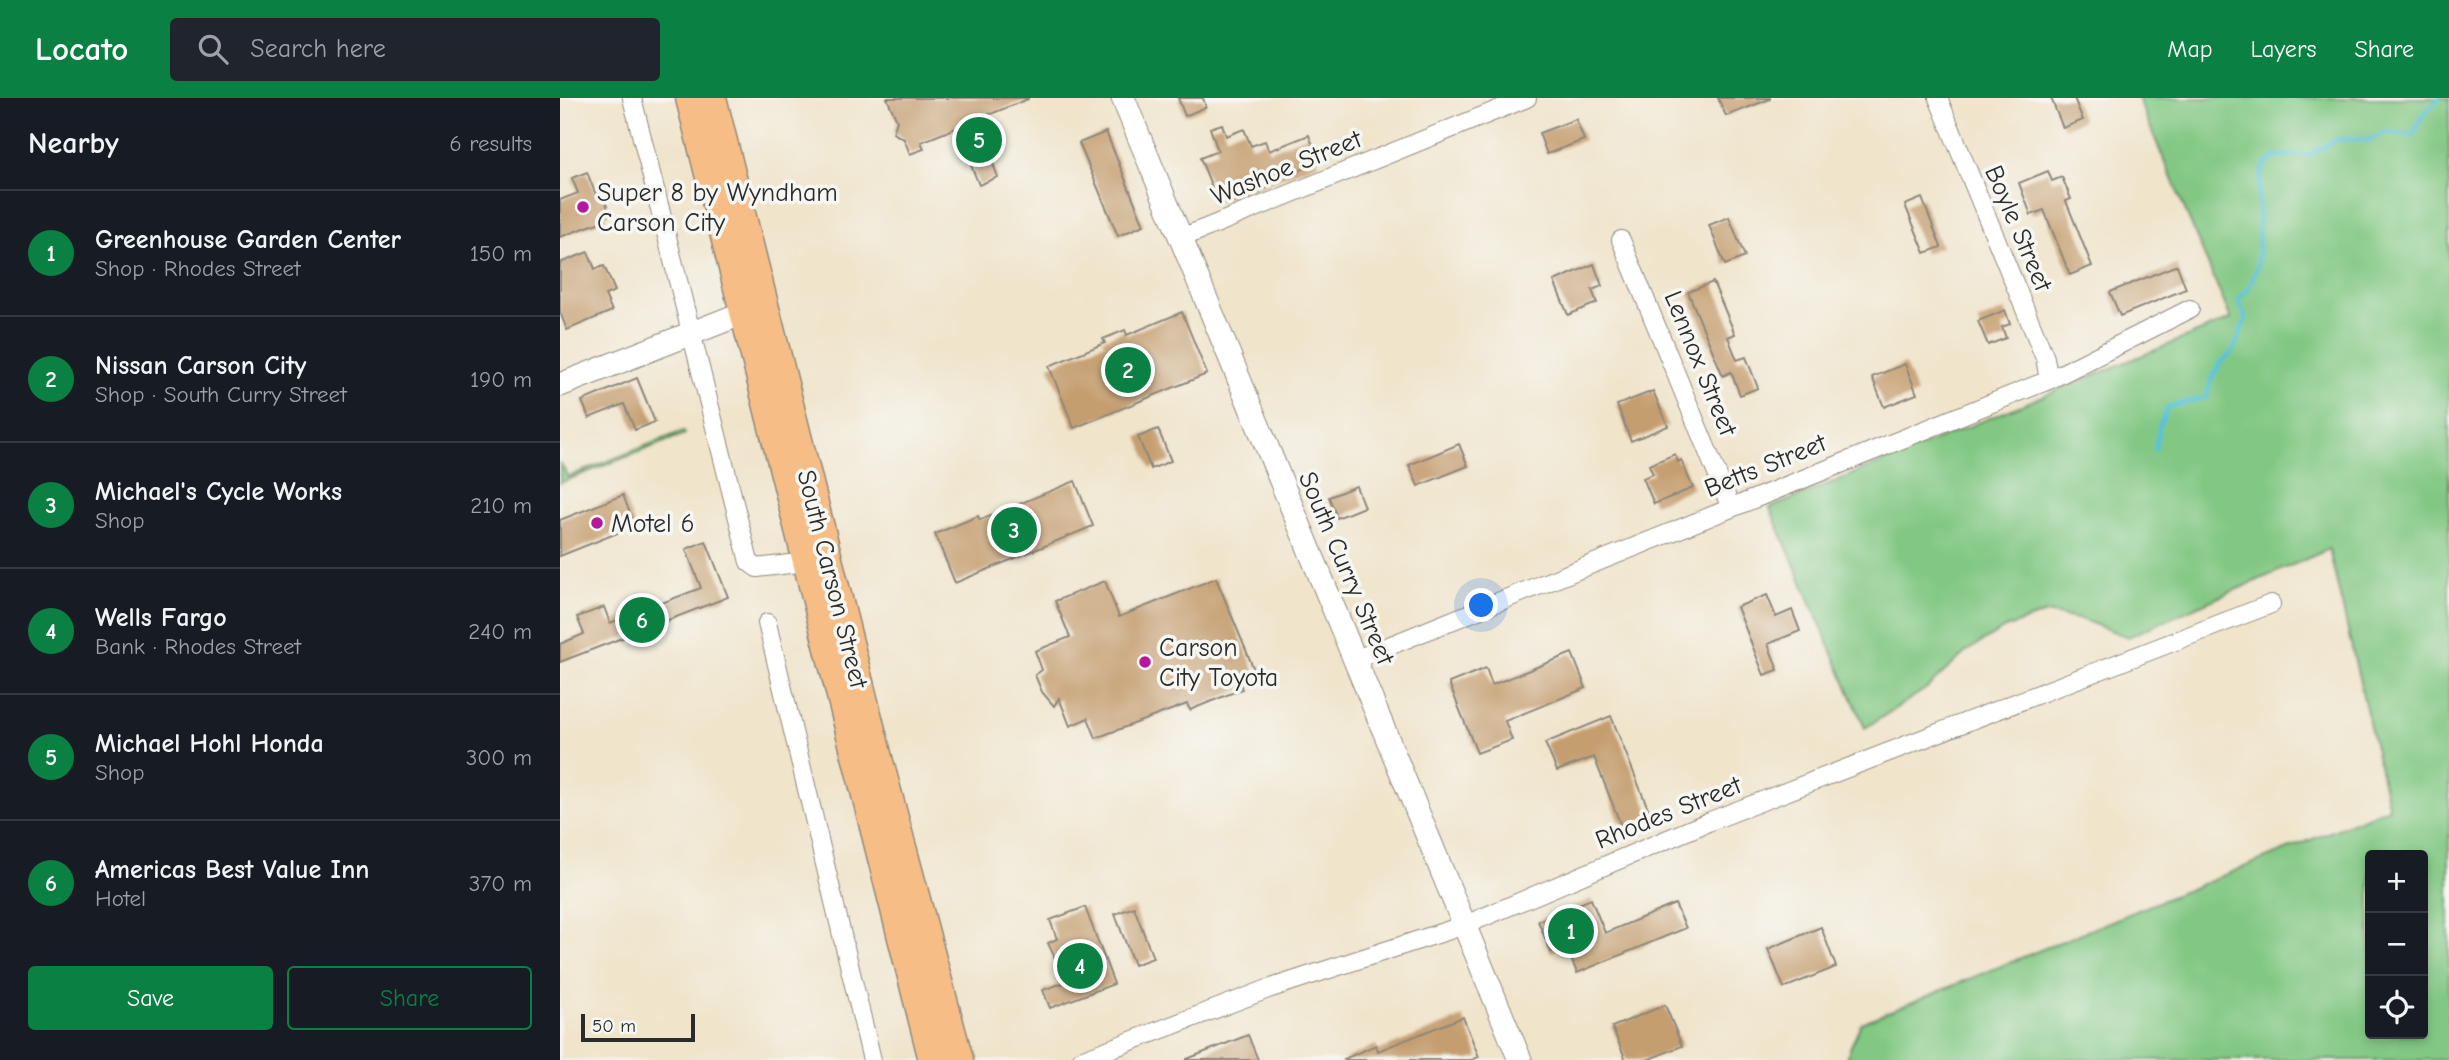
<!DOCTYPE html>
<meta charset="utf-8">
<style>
:root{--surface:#171b24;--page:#20242c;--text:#f1f3f6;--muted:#9ea1a6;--line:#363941;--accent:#0b8043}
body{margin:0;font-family:"Comic Neue",sans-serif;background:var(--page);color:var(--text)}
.controls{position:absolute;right:21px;bottom:21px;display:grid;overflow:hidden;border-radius:7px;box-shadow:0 4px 10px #0003}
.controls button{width:63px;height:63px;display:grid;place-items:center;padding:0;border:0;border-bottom:2px solid var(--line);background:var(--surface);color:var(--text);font:35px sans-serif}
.scale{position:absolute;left:21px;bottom:18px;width:114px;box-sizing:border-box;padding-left:7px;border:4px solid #2b2b2b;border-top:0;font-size:19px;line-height:24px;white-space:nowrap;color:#2b2b2b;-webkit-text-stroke:5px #f6f6f2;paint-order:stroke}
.you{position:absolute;left:922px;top:508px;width:24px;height:24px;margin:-18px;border:5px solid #fff;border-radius:50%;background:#1a73e8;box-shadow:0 0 0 10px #1a73e833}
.badge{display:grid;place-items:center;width:46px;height:46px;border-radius:50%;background:var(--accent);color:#fff;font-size:23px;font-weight:700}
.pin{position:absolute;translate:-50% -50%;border:4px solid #fff;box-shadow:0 2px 7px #0006}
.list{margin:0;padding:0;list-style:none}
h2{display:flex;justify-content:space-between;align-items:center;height:91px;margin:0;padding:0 28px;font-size:30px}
h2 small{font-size:23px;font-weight:400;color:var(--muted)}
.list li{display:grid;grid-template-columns:46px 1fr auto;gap:21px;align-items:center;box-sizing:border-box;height:126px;padding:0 28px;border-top:2px solid var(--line)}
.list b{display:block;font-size:26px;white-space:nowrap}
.list p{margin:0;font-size:23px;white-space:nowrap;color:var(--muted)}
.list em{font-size:23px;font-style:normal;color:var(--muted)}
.actions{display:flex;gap:14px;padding:21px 28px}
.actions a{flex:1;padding:16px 0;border:2px solid var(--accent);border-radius:7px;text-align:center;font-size:24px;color:var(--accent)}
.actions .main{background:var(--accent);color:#fff}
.icon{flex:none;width:38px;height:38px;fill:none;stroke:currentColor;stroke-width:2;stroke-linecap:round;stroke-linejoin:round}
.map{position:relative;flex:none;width:1889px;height:962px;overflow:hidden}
header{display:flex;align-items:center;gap:42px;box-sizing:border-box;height:98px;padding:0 35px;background:var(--accent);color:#fff}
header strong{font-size:33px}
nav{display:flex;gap:38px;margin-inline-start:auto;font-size:24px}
.search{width:490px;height:63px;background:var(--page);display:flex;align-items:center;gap:18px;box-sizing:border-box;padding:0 24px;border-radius:7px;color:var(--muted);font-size:26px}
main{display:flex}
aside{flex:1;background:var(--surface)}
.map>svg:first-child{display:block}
</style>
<header>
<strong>Locato</strong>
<div class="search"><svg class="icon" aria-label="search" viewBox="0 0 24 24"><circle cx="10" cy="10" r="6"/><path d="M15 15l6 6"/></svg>Search here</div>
<nav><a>Map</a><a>Layers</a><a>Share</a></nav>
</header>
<main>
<aside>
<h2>Nearby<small>6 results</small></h2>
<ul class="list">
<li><span class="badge">1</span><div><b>Greenhouse Garden Center</b><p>Shop · Rhodes Street</p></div><em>150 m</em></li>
<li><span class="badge">2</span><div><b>Nissan Carson City</b><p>Shop · South Curry Street</p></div><em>190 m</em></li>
<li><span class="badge">3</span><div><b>Michael's Cycle Works</b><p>Shop</p></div><em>210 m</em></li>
<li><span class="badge">4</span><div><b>Wells Fargo</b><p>Bank · Rhodes Street</p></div><em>240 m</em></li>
<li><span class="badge">5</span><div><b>Michael Hohl Honda</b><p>Shop</p></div><em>300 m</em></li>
<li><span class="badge">6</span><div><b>Americas Best Value Inn</b><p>Hotel</p></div><em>370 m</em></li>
</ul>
<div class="actions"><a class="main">Save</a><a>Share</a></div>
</aside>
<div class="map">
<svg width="1889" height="962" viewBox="0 0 1889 962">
<rect width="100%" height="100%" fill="#f6f6f2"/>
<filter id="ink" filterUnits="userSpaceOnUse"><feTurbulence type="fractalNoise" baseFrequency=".0143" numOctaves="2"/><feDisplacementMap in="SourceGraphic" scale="14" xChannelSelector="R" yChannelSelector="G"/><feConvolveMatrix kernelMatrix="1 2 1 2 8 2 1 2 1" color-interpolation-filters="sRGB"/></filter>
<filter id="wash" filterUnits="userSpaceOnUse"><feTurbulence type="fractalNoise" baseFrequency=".00686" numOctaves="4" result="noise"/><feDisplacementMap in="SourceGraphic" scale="28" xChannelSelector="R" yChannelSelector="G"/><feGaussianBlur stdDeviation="1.57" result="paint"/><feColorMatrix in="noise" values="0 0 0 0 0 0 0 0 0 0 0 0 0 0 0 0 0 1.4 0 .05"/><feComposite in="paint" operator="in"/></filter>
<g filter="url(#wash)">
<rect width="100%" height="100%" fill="#f0e4cb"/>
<path fill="#82c883" stroke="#567a57" stroke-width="2" fill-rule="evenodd" d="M1578,0H1889V962H1285L1301,925L1829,710L1769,451L1568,539L1523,522L1486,515L1445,530L1407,553L1367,590L1305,630L1210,410L1671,221ZM1810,757H1863V936H1810Z
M123,333L125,336L0,385V364L8,379Z"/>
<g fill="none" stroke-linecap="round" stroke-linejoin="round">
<path stroke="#59c2d6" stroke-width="4.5" d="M1595,351L1600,326L1608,309L1647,299L1650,285L1660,265L1673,254L1686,220L1678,202L1690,188L1698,166L1699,89L1703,69L1716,58L1751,56L1778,41L1809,42L1827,34L1853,37L1863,17L1879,0"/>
</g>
<g id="blocks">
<path fill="#c59e70" d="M327,0H468V1L428,17L439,45L427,50L438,79L419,87L396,30L361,44L364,51L350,56L344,41L333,35L337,23Z
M618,0H643L646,9L625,18Z
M1158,0H1210V1L1166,18Z
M1491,0H1514L1523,22L1503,30Z
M1016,21L1024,42L987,56L979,35Z
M662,26L666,38L684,31L691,48L705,43L709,53L749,37L759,65L658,104L640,60L658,53L650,30Z
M546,34L584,127L558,138L519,45Z
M1488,73L1492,83L1502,79L1511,101L1506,103L1532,168L1510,177L1484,112L1471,117L1459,85Z
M27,74L37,100L43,98L50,116L44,118L46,122L0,139V102L18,95L12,80Z
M1362,100L1381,149L1365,155L1345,107Z
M1169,119L1185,159L1165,167L1149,127Z
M28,154L35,171L44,168L55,193L45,197L52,213L7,232L0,214V165Z
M1034,166L1042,188L1032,192L1037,205L1008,217L994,183Z
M1617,167L1626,191L1560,218L1550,194Z
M1153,184L1175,236L1168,239L1177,262L1186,259L1198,290L1180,297L1171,274L1163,278L1128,194Z
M1445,212L1450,226L1442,229L1446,240L1428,247L1418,223Z
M622,214L647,276L514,330L489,268L545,245L543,241L565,232L567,237Z
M1345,266L1357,296L1324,309L1312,279Z
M77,280L95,324L75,332L64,306L29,320L22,303Z
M1093,293L1108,328L1071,343L1057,307Z
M598,331L611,363L591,371L578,339Z
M899,346L908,368L858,388L849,367Z
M1115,356L1118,364L1121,362L1133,390L1094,406L1083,380L1093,376L1089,367Z
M515,383L533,428L395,485L375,436L418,418L420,422Z
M796,388L804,409L777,420L769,399Z
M63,397L75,428L0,458V422Z
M146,443L168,499L0,564V546L24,536L17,519L44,509L50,525L141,490L126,451Z
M656,480L695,574L678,581L682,591L630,612L627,606L536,640L528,620L510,628L499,600L494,608L482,594L475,577L482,572L475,553L510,539L495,503L545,483L559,519Z
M1207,497L1216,519L1232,512L1240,533L1208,546L1218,572L1204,577L1177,509Z
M1012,555L1026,590L945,623L952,642L917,655L889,585L926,570L932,587Z
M1051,618L1091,718L1062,730L1034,659L997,673L985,645Z
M1031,801L1045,835L1115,806L1126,830L1017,875L1006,848L991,854L978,823Z
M525,809L554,886L490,910L483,892L506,884L488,845L497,841L490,822Z
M574,809L593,860L574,867L555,816Z
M1261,829L1276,869L1224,890L1208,851Z
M1105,907L1122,948L1087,962H1066L1052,929Z
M903,919L919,959L911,962H782L816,947L818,953Z
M688,937L698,962H627V961Z"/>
</g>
</g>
<g filter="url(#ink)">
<use href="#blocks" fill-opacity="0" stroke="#8e887b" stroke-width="2"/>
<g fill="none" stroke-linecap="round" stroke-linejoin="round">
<defs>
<path id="minor" d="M72,0L189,464L197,470L246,464
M1378,0L1485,260L1489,282
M621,140L967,0
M1061,142L1171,410
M207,525L312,962
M794,562L1489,282L1630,211
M521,962L708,891L905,827L1148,724L1711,506"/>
<path id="tertiary" d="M563,0L960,962
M0,287L201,208"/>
<path id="primary" d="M130,0L373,962
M152,0L319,664L399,962"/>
</defs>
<use href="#minor" stroke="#8e887b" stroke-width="20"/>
<use href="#tertiary" stroke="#8e887b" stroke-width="25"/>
<use href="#primary" stroke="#8e887b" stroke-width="31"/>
<use href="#minor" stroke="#fff" stroke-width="18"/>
<use href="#tertiary" stroke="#fff" stroke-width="23"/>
<use href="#primary" stroke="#f6be86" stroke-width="28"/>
</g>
</g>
<g fill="#b5179e" stroke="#f6f6f2" stroke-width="2.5">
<circle cx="23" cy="109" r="7"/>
<circle cx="37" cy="425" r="7"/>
<circle cx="585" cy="564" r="7"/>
</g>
<g text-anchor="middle" stroke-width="7" stroke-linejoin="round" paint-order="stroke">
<g font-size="26" fill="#2b2b2b" stroke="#f6f6f2">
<text transform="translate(726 69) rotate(-22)" y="9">Washoe Street</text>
<text transform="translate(1459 130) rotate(67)" y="9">Boyle Street</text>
<text transform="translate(1141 265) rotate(68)" y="9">Lennox Street</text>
<text transform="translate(1205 367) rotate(-22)" y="9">Betts Street</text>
<text transform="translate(787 470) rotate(67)" y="9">South Curry Street</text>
<text transform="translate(273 481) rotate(76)" y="9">South Carson Street</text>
<text transform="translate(1108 714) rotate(-22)" y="9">Rhodes Street</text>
</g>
<g font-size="26" fill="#2b2b2b" stroke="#f6f6f2" text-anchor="start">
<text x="37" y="103">Super 8 by Wyndham<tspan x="37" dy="30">Carson City</tspan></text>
<text x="51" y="434">Motel 6</text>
<text x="599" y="558">Carson<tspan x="599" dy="30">City Toyota</tspan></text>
</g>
</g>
</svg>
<div class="controls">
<button>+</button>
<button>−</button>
<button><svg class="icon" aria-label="locate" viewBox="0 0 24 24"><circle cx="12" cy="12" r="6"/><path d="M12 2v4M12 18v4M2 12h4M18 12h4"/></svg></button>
</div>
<div class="scale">50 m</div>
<div class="you"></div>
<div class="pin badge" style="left:1011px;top:833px">1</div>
<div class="pin badge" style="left:568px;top:272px">2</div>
<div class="pin badge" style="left:454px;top:432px">3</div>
<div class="pin badge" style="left:520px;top:868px">4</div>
<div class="pin badge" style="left:419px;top:42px">5</div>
<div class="pin badge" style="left:82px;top:522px">6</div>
</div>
</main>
